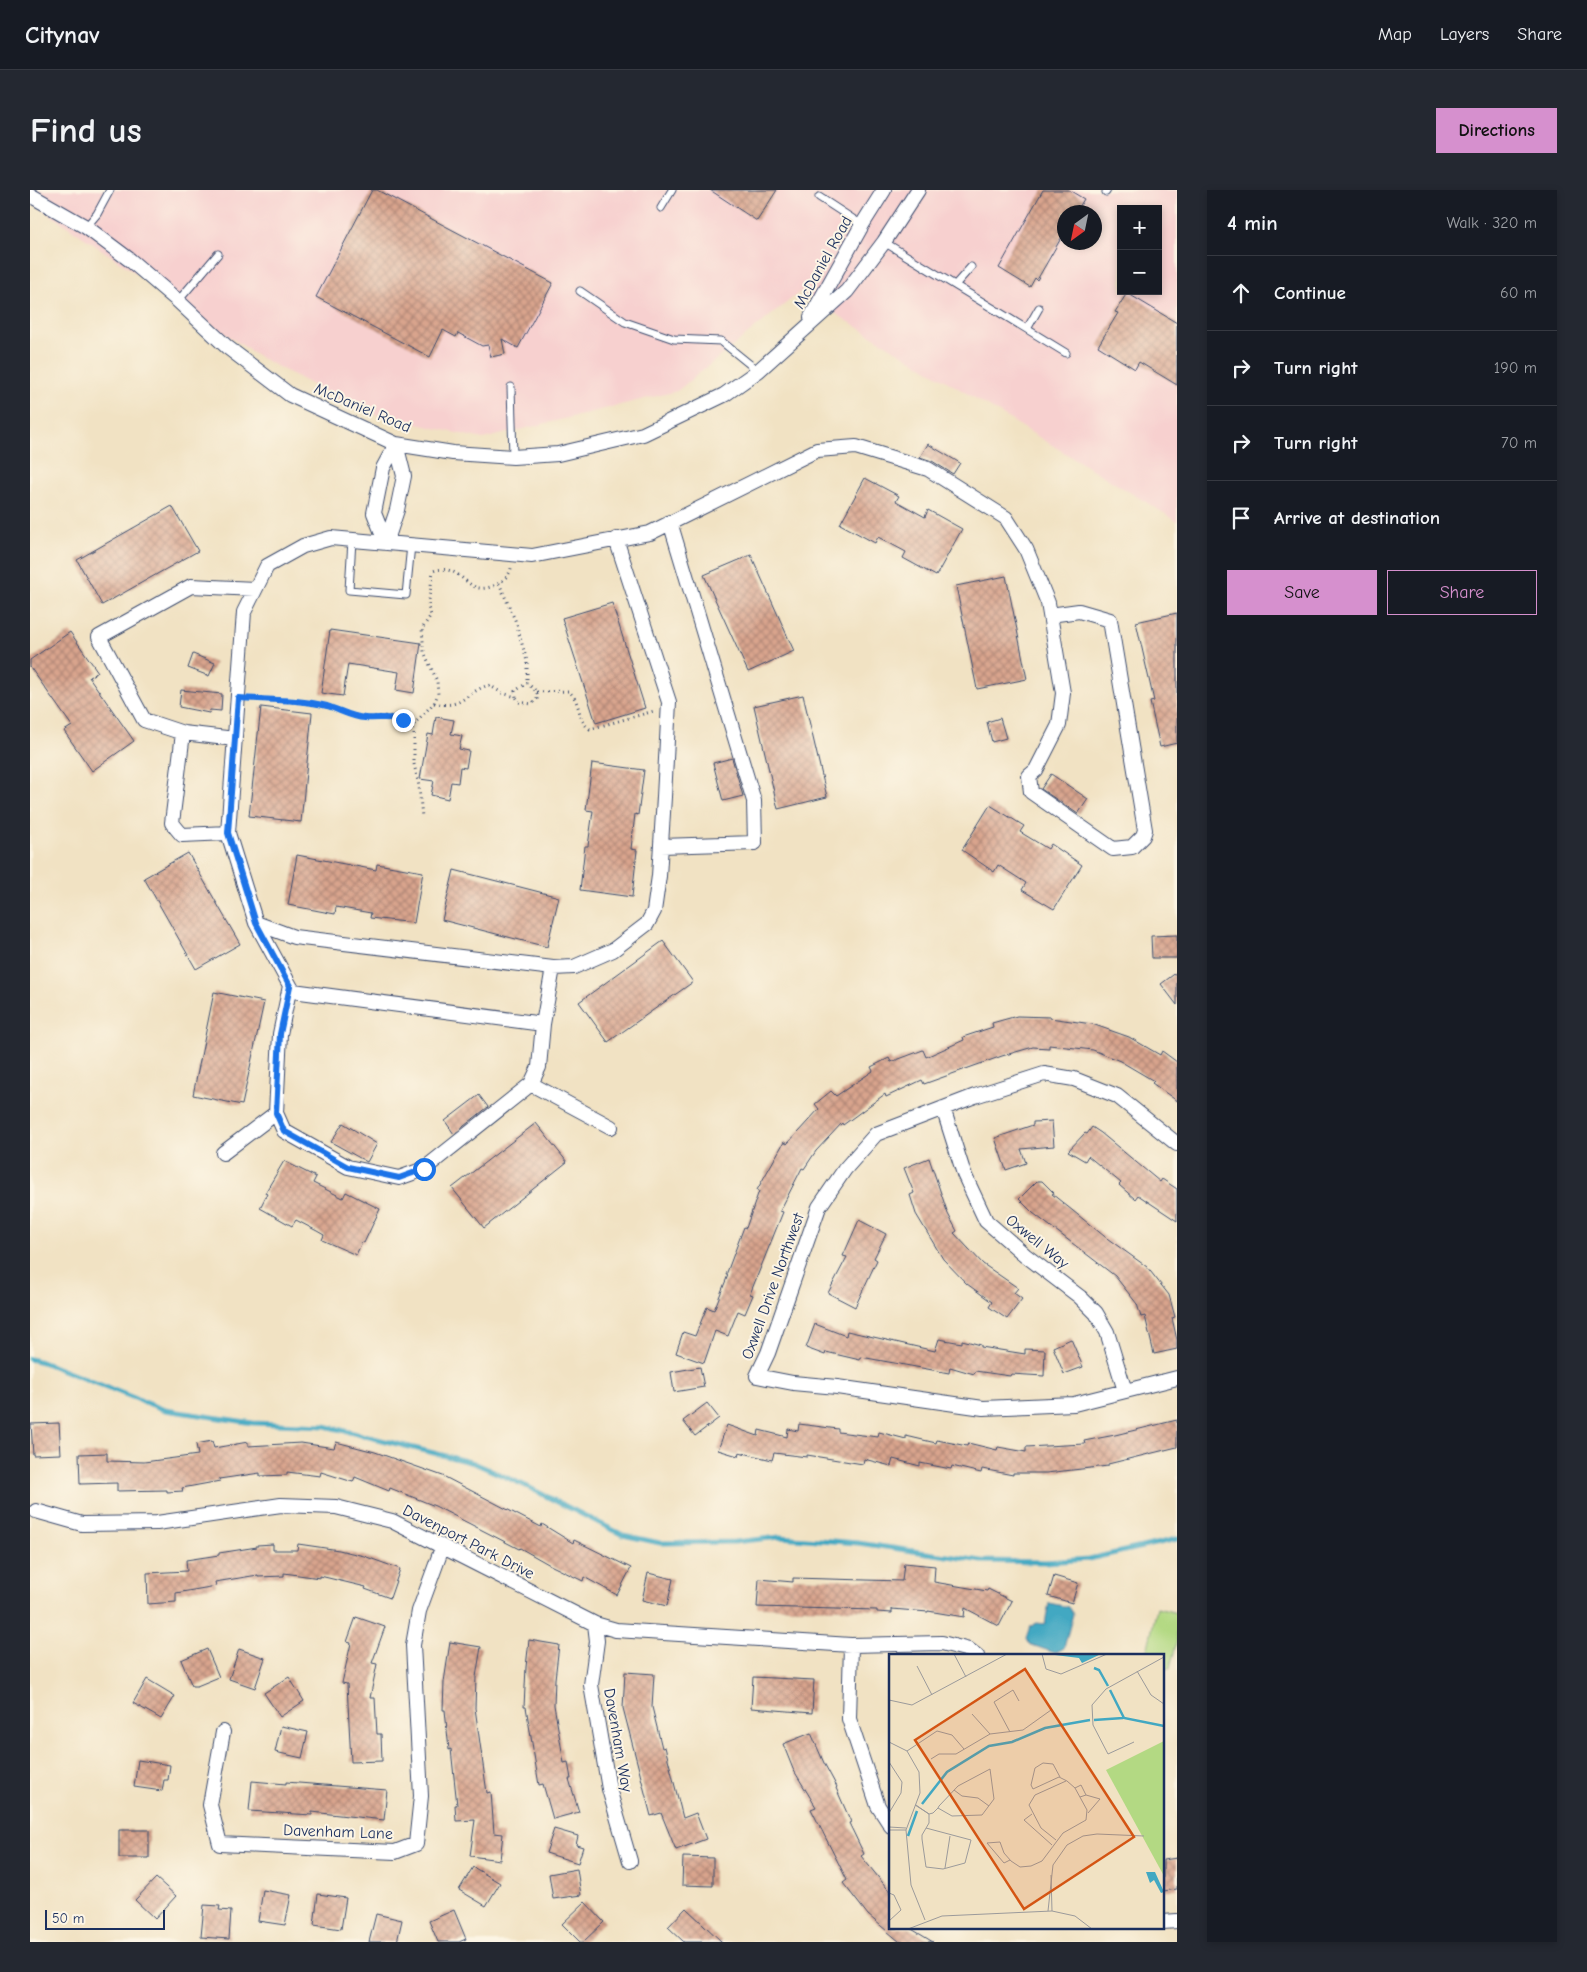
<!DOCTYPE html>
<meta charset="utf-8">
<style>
:root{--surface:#171b24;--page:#242831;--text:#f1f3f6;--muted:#9ea1a6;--line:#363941;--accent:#d690ce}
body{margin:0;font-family:"Comic Neue",sans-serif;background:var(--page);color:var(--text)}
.controls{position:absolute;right:15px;top:15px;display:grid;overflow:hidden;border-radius:0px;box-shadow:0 2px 8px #0003}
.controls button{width:45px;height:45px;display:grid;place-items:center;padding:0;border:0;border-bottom:1px solid var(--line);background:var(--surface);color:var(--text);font:25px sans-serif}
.compass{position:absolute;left:1027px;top:15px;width:45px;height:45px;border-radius:50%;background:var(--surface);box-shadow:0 2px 8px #0003;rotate:213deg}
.scale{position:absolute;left:15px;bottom:12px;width:120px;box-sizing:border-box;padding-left:5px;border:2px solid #1b2f5e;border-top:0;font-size:14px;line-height:18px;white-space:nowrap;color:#1b2f5e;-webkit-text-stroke:4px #fcf5e5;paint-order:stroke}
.stop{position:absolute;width:15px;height:15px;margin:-11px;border:4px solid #1a73e8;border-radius:50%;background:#fff}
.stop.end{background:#1a73e8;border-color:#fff;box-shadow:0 1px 5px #0008}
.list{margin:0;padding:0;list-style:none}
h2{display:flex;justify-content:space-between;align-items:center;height:65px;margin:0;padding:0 20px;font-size:21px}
h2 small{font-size:16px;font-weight:400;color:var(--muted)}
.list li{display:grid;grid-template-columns:32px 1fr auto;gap:15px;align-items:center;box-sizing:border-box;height:75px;padding:0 20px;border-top:1px solid var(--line)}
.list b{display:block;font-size:19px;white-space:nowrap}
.list em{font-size:16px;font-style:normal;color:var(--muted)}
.actions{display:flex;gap:10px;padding:15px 20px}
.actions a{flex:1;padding:11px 0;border:1px solid var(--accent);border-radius:0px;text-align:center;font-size:18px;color:var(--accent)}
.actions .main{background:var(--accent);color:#111}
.icon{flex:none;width:28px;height:28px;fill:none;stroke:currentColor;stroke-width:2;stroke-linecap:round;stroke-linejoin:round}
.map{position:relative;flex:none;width:1147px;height:1752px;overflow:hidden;border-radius:0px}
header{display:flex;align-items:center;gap:30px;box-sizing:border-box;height:70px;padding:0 25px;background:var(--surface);border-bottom:1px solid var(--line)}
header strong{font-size:24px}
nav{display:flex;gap:28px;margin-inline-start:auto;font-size:18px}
.intro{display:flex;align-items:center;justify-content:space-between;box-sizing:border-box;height:120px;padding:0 30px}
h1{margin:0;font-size:35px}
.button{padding:12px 22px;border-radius:0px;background:var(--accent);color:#111;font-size:18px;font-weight:700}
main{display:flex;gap:30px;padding:0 30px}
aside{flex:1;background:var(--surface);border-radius:0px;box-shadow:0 2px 8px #0003}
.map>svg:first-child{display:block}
</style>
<header>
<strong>Citynav</strong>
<nav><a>Map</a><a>Layers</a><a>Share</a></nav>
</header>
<div class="intro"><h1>Find us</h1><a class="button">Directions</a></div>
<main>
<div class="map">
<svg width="1147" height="1752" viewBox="0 0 1147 1752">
<defs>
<pattern id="building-cross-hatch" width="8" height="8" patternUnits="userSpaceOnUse" patternTransform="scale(1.25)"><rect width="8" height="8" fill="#d9a48d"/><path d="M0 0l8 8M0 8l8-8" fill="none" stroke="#af8676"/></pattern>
</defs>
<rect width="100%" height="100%" fill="#fcf5e5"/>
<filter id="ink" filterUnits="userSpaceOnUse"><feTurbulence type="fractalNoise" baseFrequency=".02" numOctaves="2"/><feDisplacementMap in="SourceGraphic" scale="10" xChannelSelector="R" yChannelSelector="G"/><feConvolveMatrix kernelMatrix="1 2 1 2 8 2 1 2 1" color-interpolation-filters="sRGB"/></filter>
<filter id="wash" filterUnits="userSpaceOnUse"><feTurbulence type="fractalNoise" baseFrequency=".0096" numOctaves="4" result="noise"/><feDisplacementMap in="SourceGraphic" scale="20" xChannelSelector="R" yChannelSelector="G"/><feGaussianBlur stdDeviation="1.12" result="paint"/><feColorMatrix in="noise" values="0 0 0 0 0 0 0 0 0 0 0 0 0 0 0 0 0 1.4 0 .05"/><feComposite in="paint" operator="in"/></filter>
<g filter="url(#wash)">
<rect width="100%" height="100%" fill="#f1e2c3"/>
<path fill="#f7d0cf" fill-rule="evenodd" d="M0,0H1147V331L770,102L647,201L453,249L334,222L231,168L0,11ZM1091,19H1128V101H1091ZM1034,22H1064V52H1034Z"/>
<path fill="#b3d983" stroke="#678470" d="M1127,1418L1147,1423V1450L1140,1479L1133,1478V1466H1116Z"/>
<path fill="#42a8c2" stroke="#2e6c90" d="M1019,1413L1038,1417L1043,1424L1034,1458L1025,1463L999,1454L997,1448L1001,1436L1007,1433L1015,1434Z"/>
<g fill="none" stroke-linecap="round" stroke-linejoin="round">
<path stroke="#42a8c2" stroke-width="5" d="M0,1169L12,1172L135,1220L223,1233L295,1236L444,1273L496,1296L593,1345L630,1353L704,1352L750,1347L828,1353L952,1371L1015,1372L1059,1369L1147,1349"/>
</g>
<g id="blocks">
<path fill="url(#building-cross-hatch)" d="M342,0H347L523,93L488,158L472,149L475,164L461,167L458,155L452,156L428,143L426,147L413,140L400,167L286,107Z
M680,0H747L727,31Z
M1013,0H1039L1054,9L1046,22H1034V43L1007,90L1005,88L1000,97L969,78Z
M1097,103L1147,133V195L1109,172L1105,179L1068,156L1088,123L1085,122Z
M898,254L930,273L923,284L902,271L890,267Z
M835,288L869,306L866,311L895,327L898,320L932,339L906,386L873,368L876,362L848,347L845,353L810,334Z
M142,316L168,361L72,415L47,370Z
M721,365L764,461L718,482L674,385Z
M976,386L997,489L947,499L926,396Z
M582,413L615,518L566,533L532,428Z
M1147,423V553L1130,557L1120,512L1124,511L1106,432Z
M300,440L391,453L384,503L366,500L369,482L318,474L313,506L291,503Z
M40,442L68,482L59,487L104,551L62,581L34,541L42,536L0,477V470Z
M163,464L185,473L179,486L158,478Z
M151,500L192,504L191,521L180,520L179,523L149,517Z
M773,505L797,607L748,619L724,516Z
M231,517L282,523L271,632L219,626Z
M406,527L424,530L421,544L432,546L429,559L439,561L436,578L430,577L428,593L421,592L418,609L401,605L404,591L390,589L398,544L403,545Z
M970,528L976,548L962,552L957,532Z
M702,568L713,606L693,611L683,573Z
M562,573L614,580L608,625L605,624L601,659L607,660L602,707L550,700L555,656H558L563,621L556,620Z
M1021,584L1058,609L1048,624L1011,599Z
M960,615L994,636L990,642L1018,659L1021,654L1052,675L1024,719L992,700L996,693L968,675L964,682L932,660Z
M158,663L210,754L166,779L114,688Z
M267,665L346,680L347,674L393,682L384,733L340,728L341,723L306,717L305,724L258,715Z
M424,680L529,707L517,757L412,730Z
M1147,745V768H1122L1121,746Z
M633,751L663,792L578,852L549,812Z
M1147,782V815L1131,794Z
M184,802L234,812L212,915L163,905Z
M987,826L1020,827V828L1062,834L1099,847L1130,865L1132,861L1147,872V911L1122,893L1124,891L1090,871L1063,860L1019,855V858L1003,857L972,866L894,894L892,890L856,907L855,904L813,935L812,933L786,961L774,979L772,978L750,1021L753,1022L720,1104L723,1105L715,1124L708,1121L698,1146L685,1141L674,1173L646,1163L653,1142L665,1146L677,1117L684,1120L698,1085H696L714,1037L716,1038L729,1001L727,1000L754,952L757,954L789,919L785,914L801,901L806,906L843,881L841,877L859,868L861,872L893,860L896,867L934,850L933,847L963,837L962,833Z
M449,905L458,917L424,944L415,931Z
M1022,931L1024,956L991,959L996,973L976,980L965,948L1003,935V932Z
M313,933L347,954L337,972L301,952Z
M506,933L537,972L454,1038L422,998Z
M1062,937L1071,943L1130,992L1132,989L1147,999V1031L1108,1005L1105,1009L1089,995L1091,993L1058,966L1055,971L1038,961L1055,943L1057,944Z
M899,968L918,1024L927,1041L924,1043L953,1074L988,1098L984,1103L992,1109L977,1129L959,1117L962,1112L937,1094L913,1069L886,1024L880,1005L884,1003L874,978Z
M254,971L286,987L283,993L313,1008L316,1002L350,1019L334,1053L332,1052L326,1065L292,1050L294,1045L287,1041L266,1030L262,1036L230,1018L237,1004L235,1003Z
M1007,991H1012L1024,1003L1022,1004L1074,1046L1117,1077L1139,1105L1145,1127L1142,1128L1147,1150V1159L1124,1164L1115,1126L1111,1127L1107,1114L1085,1086L1003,1023L989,1009Z
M829,1030L856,1044L844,1068L847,1070L825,1117L798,1103L817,1067L813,1066Z
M785,1134L816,1146L817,1141L905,1161L909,1149L932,1153V1150L951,1155V1157L995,1164V1159L1015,1160L1014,1186L981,1184L980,1186L945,1181L944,1184L920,1177L919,1183L831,1167L830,1170L796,1162L795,1165L776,1158Z
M1041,1149L1053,1177L1034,1184L1023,1157Z
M670,1177L674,1197L644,1202L641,1182Z
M677,1213L689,1228L665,1246L653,1231Z
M1147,1230V1257L1078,1274V1276L1016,1283H983V1285L952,1279L951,1283L922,1276L921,1279L890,1273V1276L863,1269L861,1276L834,1269L833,1274L777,1265V1267L744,1263L742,1270L709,1262L708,1266L688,1260L697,1235L728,1246L729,1240L757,1247L758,1239L768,1241L769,1234L808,1239V1242L848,1247L849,1242L876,1249V1246L906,1253L907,1250L937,1256L938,1253L967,1260L968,1257L996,1262V1257L1055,1254L1054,1251L1085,1245Z
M29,1233L31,1264L3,1265L1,1234Z
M182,1251L184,1258L218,1252V1256L271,1253L304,1258L306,1252L345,1262L413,1286L511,1337L512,1334L543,1353L544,1350L601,1378L587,1405L554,1387L553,1391L520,1375L490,1358L489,1359L405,1316L360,1298L359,1301L325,1287L323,1292L291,1282L290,1286L257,1282V1285L230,1286V1283L189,1289L190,1291L152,1298L153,1301L137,1302V1300L87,1301V1293L50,1294L49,1264L77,1263V1271L114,1272L168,1265L166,1254Z
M243,1354V1360H267L268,1354L309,1360L334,1366L370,1379L360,1408L335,1399L336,1397L290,1386V1388L254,1383V1386L228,1387V1385L185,1392L186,1396L146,1403V1412L118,1414L117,1383L157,1381L156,1370L189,1365V1363L227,1357V1355Z
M874,1373L905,1376L904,1392L957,1401L958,1399L982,1411L969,1436L935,1418L934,1427L898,1421V1422L862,1419V1423L847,1422V1420L727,1417L729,1389L763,1392V1388L872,1391Z
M618,1383L643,1389L637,1416L612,1410Z
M1024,1386L1048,1393L1042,1413L1018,1406Z
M326,1427L355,1437L342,1473L347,1474L340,1508H345L347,1544H351L352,1571L321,1572L317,1494L312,1493L321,1453L317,1452Z
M499,1450L529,1455L525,1489L524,1515L534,1573L538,1572L541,1589H539L549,1622L523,1629L513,1594L509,1595L496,1517H494L496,1477Z
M420,1452L451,1457L446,1487L445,1518L457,1603L461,1602L464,1643L473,1644L470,1670L440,1666L445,1630L426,1631L425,1615H427L421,1559L419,1560L415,1520H413L414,1492Z
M177,1459L189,1487L167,1496H162L151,1470Z
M209,1459L235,1468L225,1498L199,1489Z
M595,1482L624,1484L622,1517L632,1558L635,1557L653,1628L666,1623L676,1649L646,1660L631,1623L621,1626L593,1518Z
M259,1487L274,1511L250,1527L234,1503Z
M723,1487L784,1490L782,1523L721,1518Z
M117,1489L145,1506L131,1529L103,1513Z
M251,1536L278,1542L272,1568L245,1562Z
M781,1543L794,1573L807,1597L806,1598L821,1632L819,1633L834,1664L831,1666L861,1703V1738H880L903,1752H870L838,1725L813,1693L817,1690L781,1619L786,1617L763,1579L753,1554Z
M108,1570L140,1575L138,1590H134L132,1601L104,1597Z
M222,1591L256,1594V1592L357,1600L354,1630L282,1622V1625L219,1621Z
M524,1639L548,1646L546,1655L553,1657L548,1673L516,1663Z
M89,1640H119V1668H89Z
M653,1667L683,1668V1696L652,1695Z
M1147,1668V1699L1133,1701V1670Z
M443,1677L470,1693L456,1716L429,1700Z
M547,1679L551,1705L523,1709L519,1684Z
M126,1688L146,1706L125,1729L105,1710Z
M233,1700L261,1705L255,1735L228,1731Z
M288,1704L316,1708L311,1739L284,1735Z
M555,1712L574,1732L553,1752H550L532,1734Z
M174,1715L190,1716L189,1720L201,1721L199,1749L171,1747Z
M656,1718L692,1752H654L638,1737Z
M424,1720L436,1749L429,1752H408L399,1731Z
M346,1724L372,1730L367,1752H339Z"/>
</g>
</g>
<g filter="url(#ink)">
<use href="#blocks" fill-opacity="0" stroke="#3b4a6d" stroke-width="1"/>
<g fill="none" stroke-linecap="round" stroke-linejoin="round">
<defs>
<path id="service" d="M1076,2L1077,0
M789,7L832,35
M631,18L642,0
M56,37L67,24L80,0
M854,52L1036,163
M925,95L941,77
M550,101L595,132L644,149L691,151L728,181
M148,111L188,64
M997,139L1009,118
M481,197L483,267
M322,350L319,400L376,405L381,355"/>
<path id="minor" d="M0,5L56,37L100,70L148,111L197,157L260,205L366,254L423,263L483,267L528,264L613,244L694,205L728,181L817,101L854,52L888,0
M781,127L832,35L854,0
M356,353L344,323L353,278L366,254
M356,353L367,320L374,286L366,254
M153,543L114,530L69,447L161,396L225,399
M198,643L152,645L142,633L153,543L205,549
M631,656L725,653L724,611L640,332
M226,733L264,747L523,778L544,777L583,760L617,734L624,721L629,686L634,607L639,512L586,349
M260,796L250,844L246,923L254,941L318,977L369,988L394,979L501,894L509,877L513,834L263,801L226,733L198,643L214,422L237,376L273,356L301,348L502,366L620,343L787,260L826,257L898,279L976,328L996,359L1018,413L1033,503L1029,535L1006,580L999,586L1001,602L1083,659L1102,657L1113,646L1115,640L1080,430L1049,421L1020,425
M513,834L523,778
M501,894L581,937
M913,918L934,984L956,1031L995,1065L1050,1107L1066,1123L1077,1142L1095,1201
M1147,954L1087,906L1044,889L1014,884L945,906L846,944L815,979L789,1017L738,1163L727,1186L763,1193L807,1197L953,1218L1044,1214L1147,1188
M193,963L246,923
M6,1321L52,1334L127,1333L251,1315L306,1317L362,1331L565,1434L586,1440L821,1455L912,1453L939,1460L947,1466
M565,1434L567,1451L561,1495L579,1599L600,1671
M821,1455L819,1529L848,1616L861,1636
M193,1542L180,1615L190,1654L365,1662L386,1654L391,1606L383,1455L389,1421L412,1358
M1133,1732L1147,1731"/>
</defs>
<use href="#service" stroke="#3b4a6d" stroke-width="9"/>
<use href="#minor" stroke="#3b4a6d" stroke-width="16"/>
<path stroke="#3b4a6d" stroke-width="3" stroke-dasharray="1 4" stroke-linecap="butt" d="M469,393L485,430L497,471V493
M507,502L538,501C552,511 546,530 560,539L624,521
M222,509L267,512L298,516L318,524L334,528L359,526L384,534L404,513L408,504L407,491L394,462L393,451L392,439L401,425L398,417L403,381C426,373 435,396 449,398C461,400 479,390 481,378
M404,513C433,520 435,502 459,495L472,503L486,507L485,501L497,493L507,502V509L502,514L489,512L486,507
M384,534V574L389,596L392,627"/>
<use href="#service" stroke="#fff" stroke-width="7"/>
<use href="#minor" stroke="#fff" stroke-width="14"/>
</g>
</g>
<g fill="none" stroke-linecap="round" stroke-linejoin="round" filter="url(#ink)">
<path stroke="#1a73e8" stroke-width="6" d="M373,530C358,526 349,529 335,528C321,527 310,520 297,516C269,509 237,510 208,508L198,643L226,733L260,796L250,844L246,923L254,941L318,977L369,988L394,979"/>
</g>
<g text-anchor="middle" stroke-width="4" stroke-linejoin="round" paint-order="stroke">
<g font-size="16" fill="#1b2f5e" stroke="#fcf5e5">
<text transform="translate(792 72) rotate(-61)" y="6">McDaniel Road</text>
<text transform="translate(333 217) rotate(23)" y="6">McDaniel Road</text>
<text transform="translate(1008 1051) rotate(39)" y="6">Oxwell Way</text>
<text transform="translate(742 1096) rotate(-70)" y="6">Oxwell Drive Northwest</text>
<text transform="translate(439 1351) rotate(27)" y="6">Davenport Park Drive</text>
<text transform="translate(589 1550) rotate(80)" y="6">Davenham Way</text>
<text transform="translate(308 1641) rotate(2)" y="6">Davenham Lane</text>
</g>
</g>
<g transform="translate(859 1464)">
<rect width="275" height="275" fill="#f1e2c3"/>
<path d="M275,87V222L217,116Z" fill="#b3d983"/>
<path d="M158,0H212L193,9L190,4ZM257,218H266L275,238L272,239L265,226L261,229Z" fill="#42a8c2"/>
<path fill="none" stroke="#42a8c2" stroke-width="2.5" d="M205,14L210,16L219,32M221,36L235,64L275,72M205,66L234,64M33,150L58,118L100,92L123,88L156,74L201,66M19,182L28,157"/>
<path fill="none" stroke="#9b9a9b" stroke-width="1" d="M65,0L77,23M153,0L157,15L172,20L218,0M28,12L43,41M248,17L262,41L275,50M0,46L23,51L118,0M83,60L101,80M121,78L105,48L124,36L130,47M0,88L18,97L30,118L31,139L17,176L22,231L36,266M245,88L219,100L204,71L203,51L217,35L275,3M18,97L48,77L63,81L75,95M42,105L50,100H67L101,80L134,76L162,56M0,108L13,128L12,139L0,159M186,134L192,131L197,141L191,143M65,136L73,142L89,144L100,152M197,141L211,145L199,159M26,151L40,160M27,151L40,160M40,160L44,159L49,154L50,152L69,132L101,115L105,145L93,161L63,162L49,154M143,160L135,166L163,191M0,173L17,174M37,174L82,186L76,209L54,215L37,213L33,185V181L40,169V160M0,176H17M167,186L152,174L140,151L146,141L177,127M121,206L115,209L98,189L111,188L115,199L122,207L131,213L142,212L153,207L174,179L197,166L198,156L186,134L178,127L170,123L144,135L142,131L146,114L154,109L164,110L171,123M56,214L61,182M162,221L163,257M0,239L5,241L12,256L0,267M159,257L164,211L178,191L194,182L208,180L255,182M19,275L53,262L163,257L186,262L203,275"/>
<path fill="#d45514" fill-opacity="0.15" stroke="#d45514" stroke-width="2.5" d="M136,15L245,183L135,255L26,86Z"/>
<rect width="275" height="275" fill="none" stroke="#1b2f5e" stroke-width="2.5"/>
</g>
</svg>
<div class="controls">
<button>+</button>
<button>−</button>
</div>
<svg class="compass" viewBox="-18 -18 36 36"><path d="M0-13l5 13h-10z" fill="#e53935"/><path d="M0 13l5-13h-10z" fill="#9ea1a6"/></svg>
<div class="scale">50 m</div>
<div class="stop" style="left:394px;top:979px"></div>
<div class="stop end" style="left:373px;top:530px"></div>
</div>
<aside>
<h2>4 min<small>Walk · 320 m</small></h2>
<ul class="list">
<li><svg class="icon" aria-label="ahead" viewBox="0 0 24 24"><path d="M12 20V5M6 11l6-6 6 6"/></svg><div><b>Continue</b></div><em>60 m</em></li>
<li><svg class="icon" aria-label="right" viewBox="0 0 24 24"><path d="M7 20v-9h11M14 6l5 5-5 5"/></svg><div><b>Turn right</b></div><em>190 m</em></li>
<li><svg class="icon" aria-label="right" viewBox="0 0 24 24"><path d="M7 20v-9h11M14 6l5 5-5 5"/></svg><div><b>Turn right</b></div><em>70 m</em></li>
<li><svg class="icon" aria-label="arrive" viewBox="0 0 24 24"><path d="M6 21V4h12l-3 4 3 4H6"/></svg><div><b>Arrive at destination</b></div></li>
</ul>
<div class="actions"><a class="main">Save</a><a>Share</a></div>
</aside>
</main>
